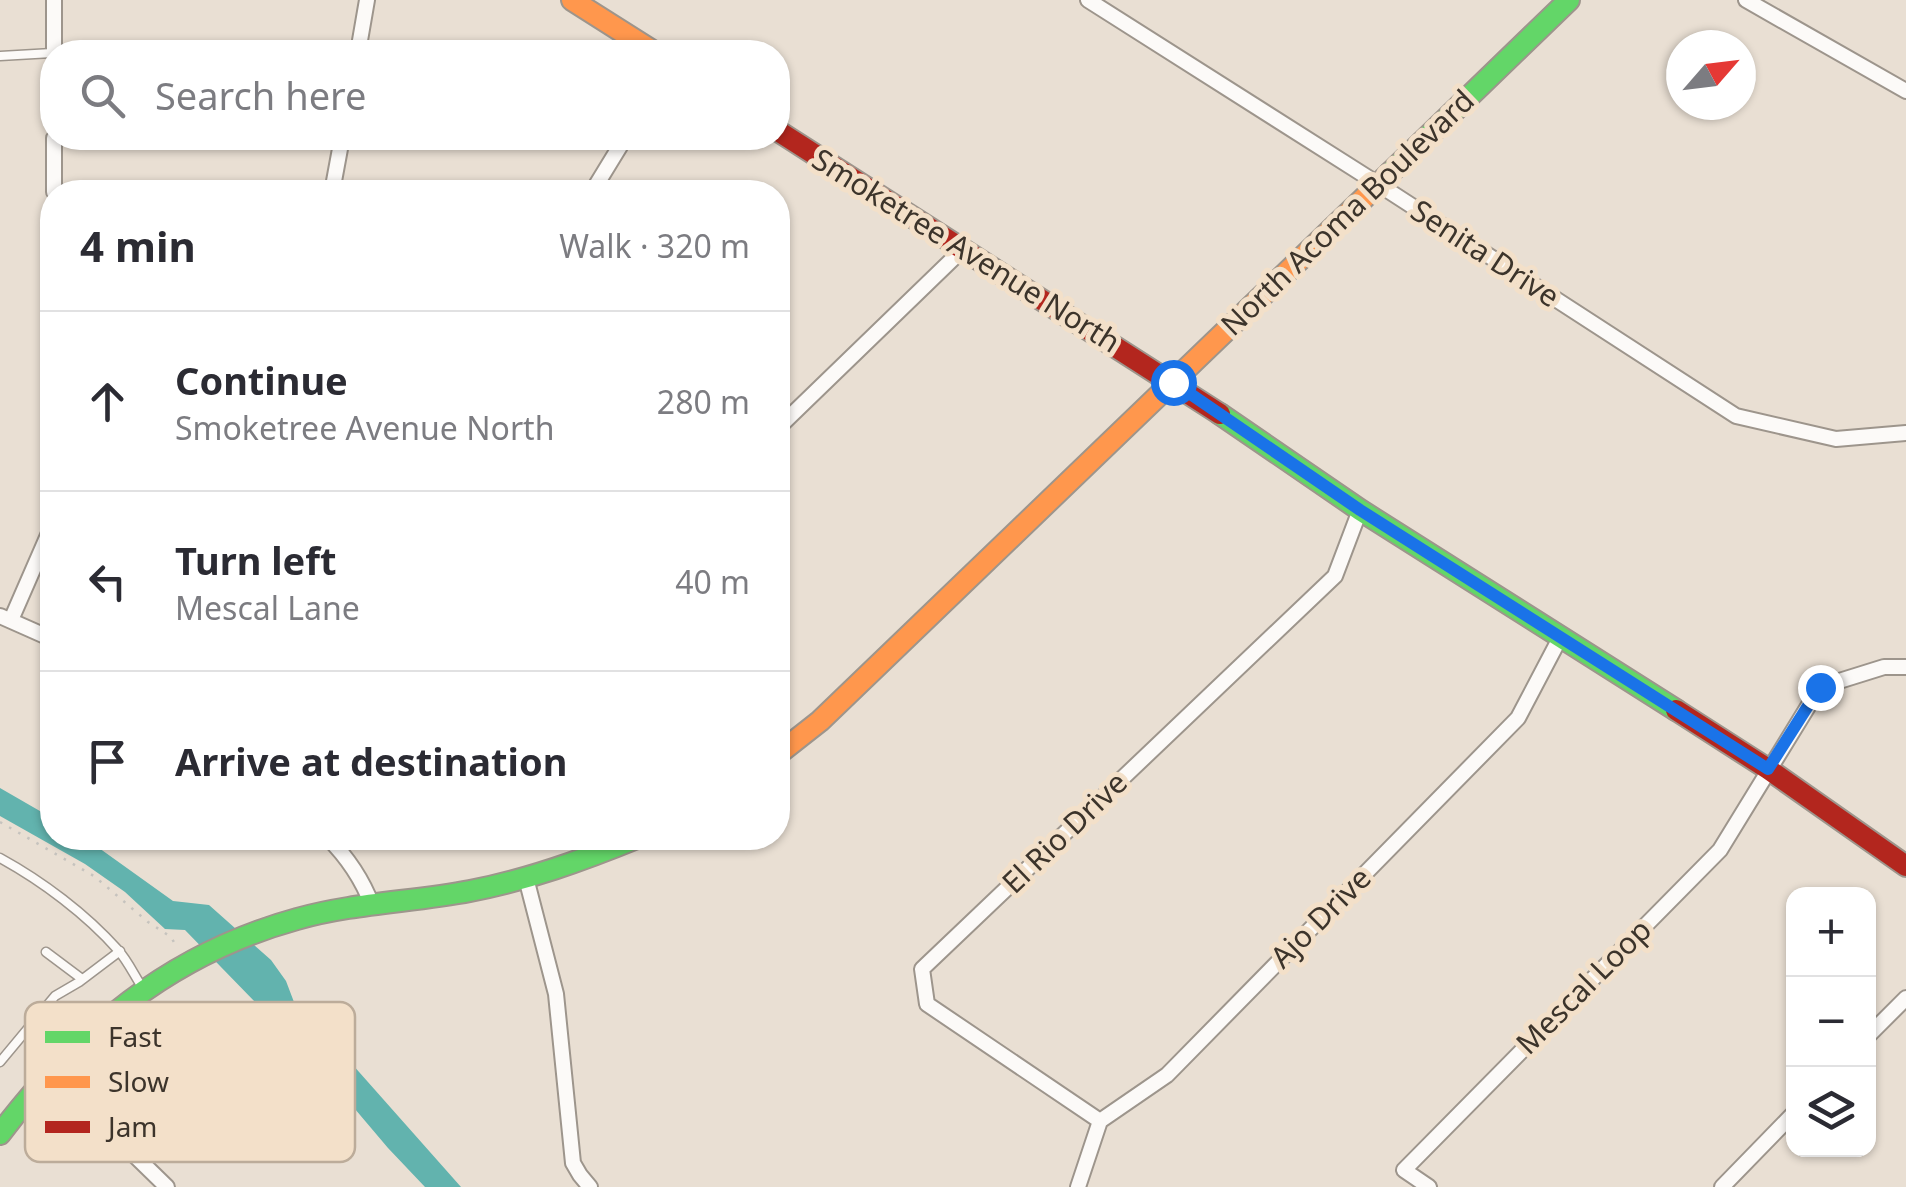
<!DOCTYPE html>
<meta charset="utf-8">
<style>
:root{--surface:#fff;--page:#f2f2f3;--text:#2b2b33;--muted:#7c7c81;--line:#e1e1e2}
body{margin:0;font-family:"Noto Sans",sans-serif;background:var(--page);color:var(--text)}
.controls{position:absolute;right:30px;bottom:30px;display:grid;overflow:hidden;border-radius:20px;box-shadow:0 2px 8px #0004}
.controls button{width:90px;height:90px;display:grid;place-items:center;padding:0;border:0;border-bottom:2px solid var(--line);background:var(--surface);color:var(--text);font:50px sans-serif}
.compass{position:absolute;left:1666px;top:30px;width:90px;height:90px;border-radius:50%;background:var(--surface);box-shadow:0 2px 8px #0004;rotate:62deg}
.stop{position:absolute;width:30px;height:30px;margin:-22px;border:8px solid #1a73e8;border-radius:50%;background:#fff}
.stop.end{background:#1a73e8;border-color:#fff;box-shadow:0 2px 10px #0008}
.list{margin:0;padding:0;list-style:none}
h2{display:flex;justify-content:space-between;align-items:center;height:130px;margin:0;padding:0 40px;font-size:42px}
h2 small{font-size:32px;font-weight:400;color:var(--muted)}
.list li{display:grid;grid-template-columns:65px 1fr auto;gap:30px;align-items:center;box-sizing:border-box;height:180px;padding:0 40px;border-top:2px solid var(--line)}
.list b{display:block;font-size:38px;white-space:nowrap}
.list p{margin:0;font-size:32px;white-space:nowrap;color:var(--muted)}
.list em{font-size:32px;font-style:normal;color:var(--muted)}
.icon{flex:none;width:55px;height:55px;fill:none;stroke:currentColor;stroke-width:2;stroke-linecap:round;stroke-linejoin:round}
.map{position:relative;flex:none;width:1906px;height:1187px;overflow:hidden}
.search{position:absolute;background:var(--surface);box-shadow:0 2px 8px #0004;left:40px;top:40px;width:750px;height:110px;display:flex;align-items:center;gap:25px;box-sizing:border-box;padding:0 35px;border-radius:40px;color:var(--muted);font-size:38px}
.panel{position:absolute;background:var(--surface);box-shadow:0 2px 8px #0004;left:40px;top:180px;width:750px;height:670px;border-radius:40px}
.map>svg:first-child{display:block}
</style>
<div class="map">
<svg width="1906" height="1187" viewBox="0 0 1906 1187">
<rect width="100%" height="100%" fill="#e9dfd3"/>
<path fill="#62b3ae" d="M0,788L52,818V838H85L173,901L209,905L271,960L286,981L297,1010L333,1047L344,1055L461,1187H425L388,1148L327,1076L185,930L165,929L125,892L85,864L0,816Z"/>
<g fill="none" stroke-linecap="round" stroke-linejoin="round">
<defs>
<path id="lane" d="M0,56L52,53
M0,858C42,881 86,914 118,950C128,961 135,977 144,990
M46,952L82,979
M0,1062L55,996L79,982L120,951"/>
<path id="street" d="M1088,0L1378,184L1736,416L1836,439L1906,433
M1746,0L1906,91
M54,52V0
M358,52L367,0
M54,138V192
M332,192L342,138
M592,192L625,138
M778,428L963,249
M0,616L52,639
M11,620L52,526
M328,838C348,858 362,879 372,905
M526,878L556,994L573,1163L580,1175L590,1187
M1868,1036L1906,998
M48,1071L167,1187
M1100,1121L927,1004L922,969L1335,576L1360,510
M1078,1187L1100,1121L1167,1075L1518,718L1560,638
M1429,1187L1404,1170L1720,850L1820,687L1884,667H1906
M1722,1187L1794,1113"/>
<path id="fast" d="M1390,173L1569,0
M1220,414L1360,510L1676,710
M0,1134C78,1031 170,954 297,919C353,903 413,902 470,891C528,880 583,860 637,838"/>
<path id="slow" d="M572,0L654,52
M778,754L820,721L1390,173"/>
<path id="jam" d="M778,131L1220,414
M1676,710L1768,769L1906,866"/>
</defs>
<use href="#lane" stroke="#9d958c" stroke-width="11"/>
<use href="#street" stroke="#9d958c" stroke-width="18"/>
<use href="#fast" stroke="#9d958c" stroke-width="24"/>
<use href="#slow" stroke="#9d958c" stroke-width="24"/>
<use href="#jam" stroke="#9d958c" stroke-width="24"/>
<path stroke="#c6c3be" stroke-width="2.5" stroke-dasharray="2.5 8" stroke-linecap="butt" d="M0,822L94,876L148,922L171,937L175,944"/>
<use href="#lane" stroke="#fcfaf8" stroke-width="8"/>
<use href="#street" stroke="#fcfaf8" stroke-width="14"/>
<use href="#fast" stroke="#63d668" stroke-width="20"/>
<use href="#slow" stroke="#ff974d" stroke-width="20"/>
<use href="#jam" stroke="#b3261e" stroke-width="20"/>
</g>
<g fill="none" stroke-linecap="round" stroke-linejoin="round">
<path stroke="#1a73e8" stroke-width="12" d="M1173,382L1360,510L1768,769L1820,687"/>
</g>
<g text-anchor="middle" stroke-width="10" stroke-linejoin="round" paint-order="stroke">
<g font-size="30" fill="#3c342b" stroke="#f3e0c9">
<text transform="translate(1348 213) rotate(-44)" y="10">North Acoma Boulevard</text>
<text transform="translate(966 251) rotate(32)" y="10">Smoketree Avenue North</text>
<text transform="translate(1485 254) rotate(33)" y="10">Senita Drive</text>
<text transform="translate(1065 833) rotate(-44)" y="10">El Rio Drive</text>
<text transform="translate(1321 918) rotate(-45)" y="10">Ajo Drive</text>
<text transform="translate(1584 987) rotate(-45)" y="10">Mescal Loop</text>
</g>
</g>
<rect x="25" y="1002" width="330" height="160" rx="15" fill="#f3e0c9" stroke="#bcac9a" stroke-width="2.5"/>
<rect x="45" y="1031" width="45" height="12" fill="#63d668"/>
<rect x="45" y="1076" width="45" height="12" fill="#ff974d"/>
<rect x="45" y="1121" width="45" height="12" fill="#b3261e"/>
<g font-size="28" fill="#3c342b">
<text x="108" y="1047">Fast</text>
<text x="108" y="1092">Slow</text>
<text x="108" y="1137">Jam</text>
</g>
</svg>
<div class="controls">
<button>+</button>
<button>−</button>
<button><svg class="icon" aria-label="layers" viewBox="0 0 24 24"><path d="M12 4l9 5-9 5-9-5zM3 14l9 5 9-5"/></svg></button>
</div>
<svg class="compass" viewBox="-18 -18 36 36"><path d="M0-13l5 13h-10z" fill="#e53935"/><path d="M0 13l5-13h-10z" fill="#7c7c81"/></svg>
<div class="stop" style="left:1173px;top:382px"></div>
<div class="stop end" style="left:1820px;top:687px"></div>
<div class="search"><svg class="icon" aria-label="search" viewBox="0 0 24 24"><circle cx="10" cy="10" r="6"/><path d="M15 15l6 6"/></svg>Search here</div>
<section class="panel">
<h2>4 min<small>Walk · 320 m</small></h2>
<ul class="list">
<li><svg class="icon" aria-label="ahead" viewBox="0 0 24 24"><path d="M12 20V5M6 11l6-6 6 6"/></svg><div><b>Continue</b><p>Smoketree Avenue North</p></div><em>280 m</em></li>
<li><svg class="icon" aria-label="left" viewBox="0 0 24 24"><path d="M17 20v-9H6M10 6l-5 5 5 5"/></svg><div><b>Turn left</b><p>Mescal Lane</p></div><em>40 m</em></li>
<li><svg class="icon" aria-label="arrive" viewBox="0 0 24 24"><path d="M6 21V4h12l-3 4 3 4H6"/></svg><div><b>Arrive at destination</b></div></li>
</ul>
</section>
</div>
